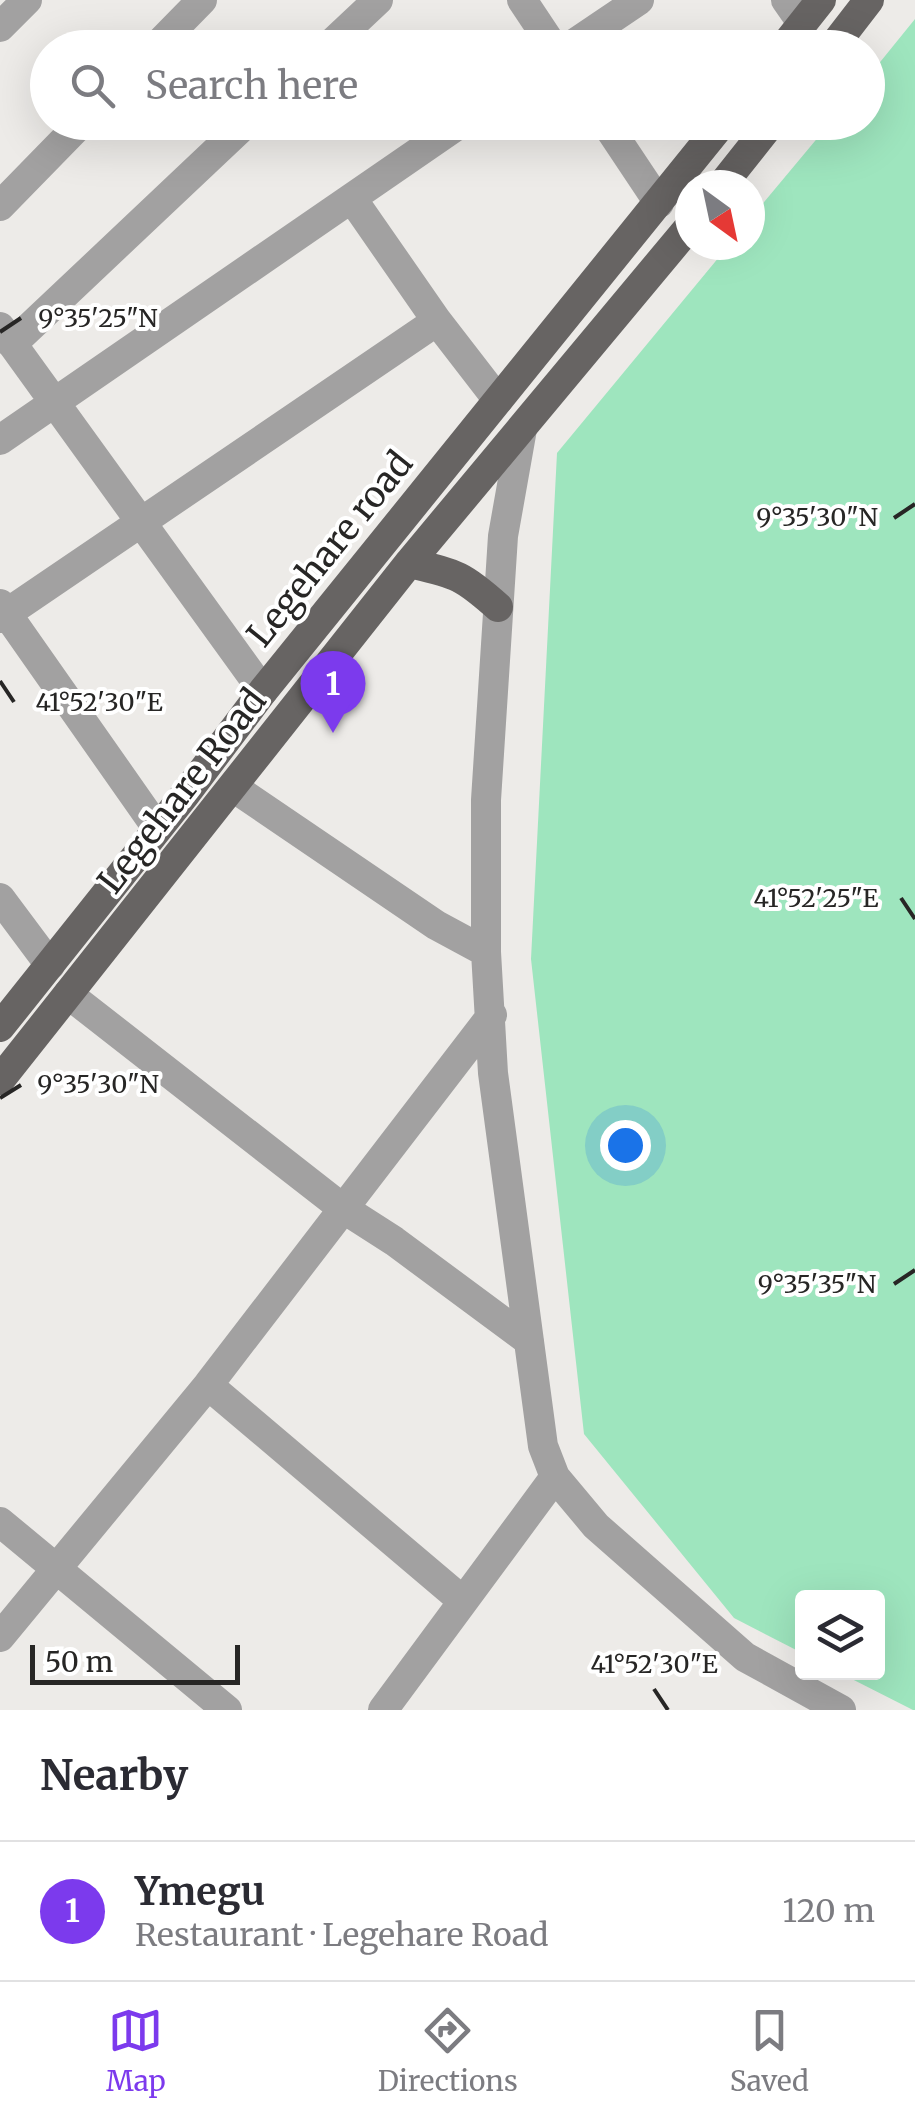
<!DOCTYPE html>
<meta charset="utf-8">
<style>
:root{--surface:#fff;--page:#f7f7f7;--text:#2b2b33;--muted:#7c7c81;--line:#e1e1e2;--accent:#7c3aed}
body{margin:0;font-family:Merriweather,serif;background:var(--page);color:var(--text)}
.controls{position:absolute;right:30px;bottom:30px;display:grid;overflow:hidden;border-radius:10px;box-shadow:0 10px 40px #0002}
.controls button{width:90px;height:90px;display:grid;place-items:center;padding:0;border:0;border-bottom:2px solid var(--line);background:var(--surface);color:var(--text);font:50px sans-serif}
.compass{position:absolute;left:675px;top:170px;width:90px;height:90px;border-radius:50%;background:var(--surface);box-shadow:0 10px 40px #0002;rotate:147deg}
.scale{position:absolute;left:30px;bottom:25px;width:210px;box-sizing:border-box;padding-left:10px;border:5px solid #272625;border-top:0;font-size:28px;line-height:35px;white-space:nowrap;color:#272625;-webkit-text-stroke:8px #fff;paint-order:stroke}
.you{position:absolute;left:625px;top:1145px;width:35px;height:35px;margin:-25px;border:8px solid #fff;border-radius:50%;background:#1a73e8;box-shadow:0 0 0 15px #1a73e833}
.badge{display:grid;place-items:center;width:65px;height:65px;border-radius:50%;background:var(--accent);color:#fff;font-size:32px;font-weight:700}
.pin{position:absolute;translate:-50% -82px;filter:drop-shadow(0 2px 5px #0008)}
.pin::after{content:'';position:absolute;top:52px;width:35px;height:30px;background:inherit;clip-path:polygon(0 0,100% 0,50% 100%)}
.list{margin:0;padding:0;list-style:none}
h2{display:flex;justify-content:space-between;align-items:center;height:130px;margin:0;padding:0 40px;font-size:42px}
h2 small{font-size:32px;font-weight:400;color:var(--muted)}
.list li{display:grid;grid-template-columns:65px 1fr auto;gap:30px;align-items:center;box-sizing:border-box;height:140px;padding:0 40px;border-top:2px solid var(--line)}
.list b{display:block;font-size:38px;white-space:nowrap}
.list p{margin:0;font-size:32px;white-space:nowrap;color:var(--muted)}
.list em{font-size:32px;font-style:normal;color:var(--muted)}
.icon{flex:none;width:55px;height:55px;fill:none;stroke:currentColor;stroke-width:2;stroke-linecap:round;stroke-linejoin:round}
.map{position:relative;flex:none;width:915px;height:1710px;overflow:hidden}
.search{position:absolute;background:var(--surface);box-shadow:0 10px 40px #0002;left:30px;right:30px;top:30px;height:110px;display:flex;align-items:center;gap:25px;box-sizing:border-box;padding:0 35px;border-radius:55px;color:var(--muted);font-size:38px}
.sheet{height:270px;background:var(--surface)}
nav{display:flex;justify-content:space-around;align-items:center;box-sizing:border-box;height:140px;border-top:2px solid var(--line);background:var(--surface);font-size:28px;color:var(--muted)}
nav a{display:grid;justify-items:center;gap:5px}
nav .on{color:var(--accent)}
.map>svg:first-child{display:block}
</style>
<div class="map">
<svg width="915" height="1710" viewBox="0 0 915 1710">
<rect width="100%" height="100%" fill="#edebe8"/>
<path fill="#9ee5be" d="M915,19V1710H913L840,1673L878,1672V1598H802V1653L734,1618L584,1434L531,959L557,453L729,245H750V219L830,123L868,122V77Z"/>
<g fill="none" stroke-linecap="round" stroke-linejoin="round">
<path stroke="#a2a1a1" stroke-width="30" d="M522,0L554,48
M786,0L802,23
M0,27L27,0
M155,48L202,0
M327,48L378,0
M568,48L639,0
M605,122L659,203
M353,200L437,321L498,400
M0,206L82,122
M0,327L263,691
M12,344L247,122
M522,429L503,536L486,800V952L493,1073L543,1446L555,1477L596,1526L745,1657L841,1710
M0,440L462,122
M0,604L157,828
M0,618L437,321
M233,787L436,925L486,952
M0,898L50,965
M68,994L341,1207L394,1241L529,1341
M208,1385L463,1601
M0,1522L227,1710
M0,1637L208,1385L492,1015
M383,1710L555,1477"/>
<path stroke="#676463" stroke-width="30" d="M783,48L821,0
M832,48L869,0
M722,185L772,122
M409,563C456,574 461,574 498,607
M0,1027L184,796L263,691L723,122
M0,1080L409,563L690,226"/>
</g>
<path fill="none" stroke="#272625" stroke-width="4" d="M0,332L21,318M894,518L915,504M0,681L14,702M901,898L915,919M0,1098L21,1085M894,1284L915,1270M654,1689L668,1710"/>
<g text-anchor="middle" stroke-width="8" stroke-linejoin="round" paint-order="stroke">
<g font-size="35" fill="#272625" stroke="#fff">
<text transform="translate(330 549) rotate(-51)" y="12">Legehare road</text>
<text transform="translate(182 791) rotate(-52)" y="12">Legehare Road</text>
</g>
</g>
<g font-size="25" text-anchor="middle" fill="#272625" stroke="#fff" stroke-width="8" stroke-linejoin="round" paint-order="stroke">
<text x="98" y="327">9°35'25"N</text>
<text x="817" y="526">9°35'30"N</text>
<text x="99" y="711">41°52'30"E</text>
<text x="816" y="907">41°52'25"E</text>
<text x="98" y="1093">9°35'30"N</text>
<text x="817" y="1293">9°35'35"N</text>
<text x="654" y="1673">41°52'30"E</text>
</g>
</svg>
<div class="controls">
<button><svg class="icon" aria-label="layers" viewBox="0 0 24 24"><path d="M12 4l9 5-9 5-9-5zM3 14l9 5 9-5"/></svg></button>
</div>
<svg class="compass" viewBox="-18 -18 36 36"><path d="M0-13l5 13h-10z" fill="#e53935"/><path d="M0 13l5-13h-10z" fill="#7c7c81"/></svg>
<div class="scale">50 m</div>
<div class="you"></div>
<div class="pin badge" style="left:333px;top:733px">1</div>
<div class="search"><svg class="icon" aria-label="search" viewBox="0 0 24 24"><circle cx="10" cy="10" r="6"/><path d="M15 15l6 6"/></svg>Search here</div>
</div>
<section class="sheet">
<h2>Nearby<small></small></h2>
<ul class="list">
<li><span class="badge">1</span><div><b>Ymegu</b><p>Restaurant · Legehare Road</p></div><em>120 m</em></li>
</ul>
</section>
<nav>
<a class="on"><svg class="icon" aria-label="map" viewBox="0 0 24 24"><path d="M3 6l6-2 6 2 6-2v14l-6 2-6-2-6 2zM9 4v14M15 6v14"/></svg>Map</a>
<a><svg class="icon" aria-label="directions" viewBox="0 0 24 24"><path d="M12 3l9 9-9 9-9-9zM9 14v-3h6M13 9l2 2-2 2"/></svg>Directions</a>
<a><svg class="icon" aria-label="saved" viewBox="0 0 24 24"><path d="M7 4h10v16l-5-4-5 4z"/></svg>Saved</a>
</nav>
